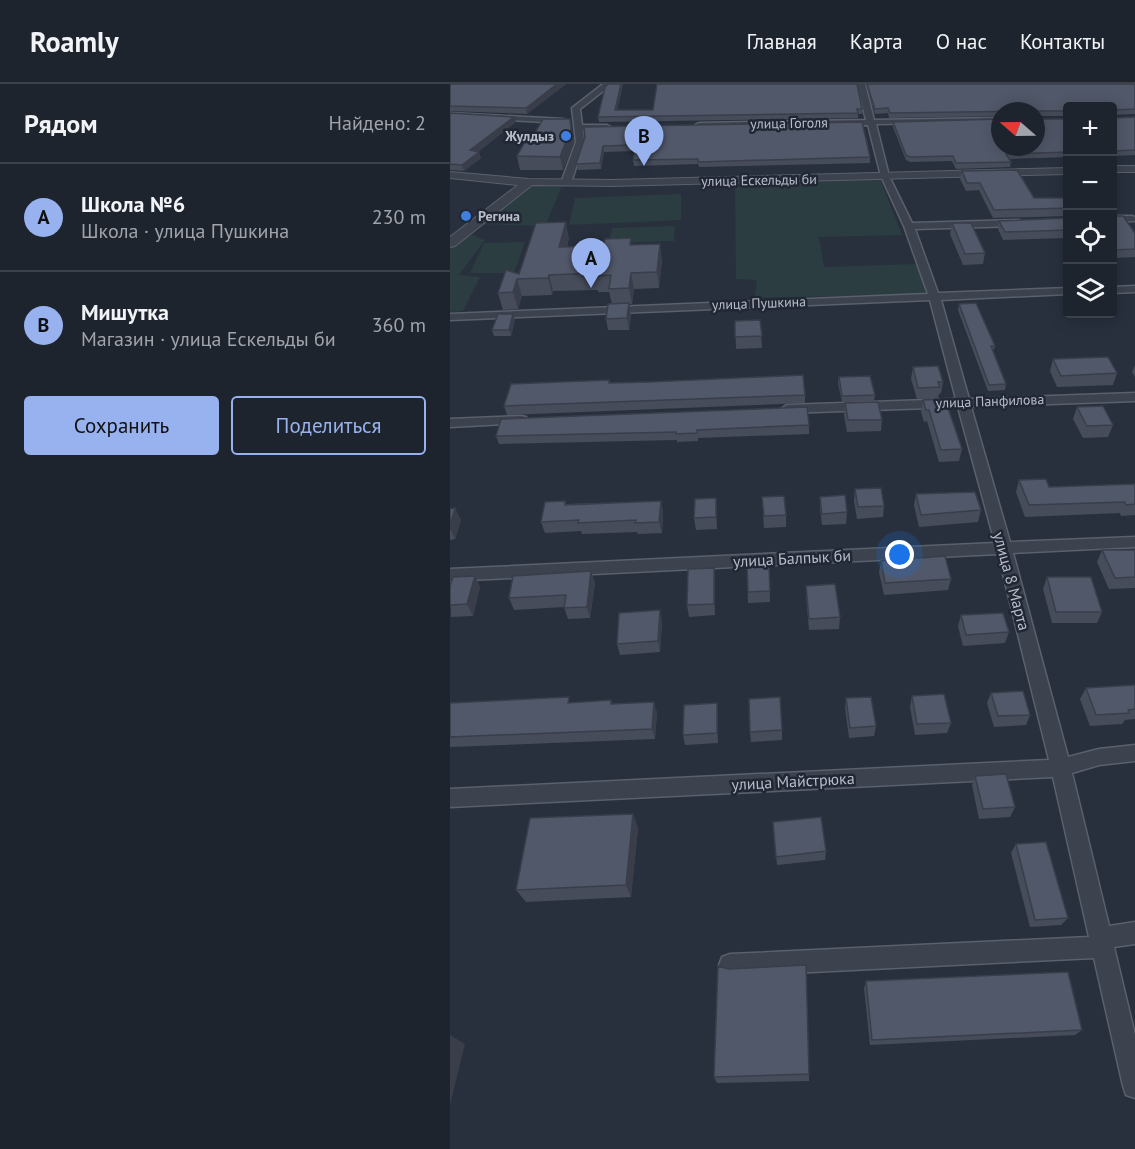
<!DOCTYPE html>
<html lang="ru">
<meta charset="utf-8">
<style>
:root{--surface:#1e242e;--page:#262c36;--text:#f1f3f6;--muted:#a1a4aa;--line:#3c414a;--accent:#97b2ef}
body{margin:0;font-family:"PT Sans",sans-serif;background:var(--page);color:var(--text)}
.controls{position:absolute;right:18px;top:18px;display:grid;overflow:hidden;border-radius:6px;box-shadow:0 3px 15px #0003}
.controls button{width:54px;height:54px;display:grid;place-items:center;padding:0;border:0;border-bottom:2px solid var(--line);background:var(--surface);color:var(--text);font:30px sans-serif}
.compass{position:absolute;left:541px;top:18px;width:54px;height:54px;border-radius:50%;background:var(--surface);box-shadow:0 3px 15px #0003;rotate:290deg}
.you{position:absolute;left:450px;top:471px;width:21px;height:21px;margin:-15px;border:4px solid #fff;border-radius:50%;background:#1a73e8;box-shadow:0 0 0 9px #1a73e833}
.badge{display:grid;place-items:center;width:39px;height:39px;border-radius:50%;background:var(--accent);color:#111;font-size:20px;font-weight:700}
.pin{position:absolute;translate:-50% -50px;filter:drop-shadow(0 2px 3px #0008)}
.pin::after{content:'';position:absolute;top:32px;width:21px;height:18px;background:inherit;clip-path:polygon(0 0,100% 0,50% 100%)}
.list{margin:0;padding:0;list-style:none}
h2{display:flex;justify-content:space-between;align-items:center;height:78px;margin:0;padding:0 24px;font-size:26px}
h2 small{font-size:20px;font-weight:400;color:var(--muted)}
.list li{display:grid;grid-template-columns:39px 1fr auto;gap:18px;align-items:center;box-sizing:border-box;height:108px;padding:0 24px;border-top:2px solid var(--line)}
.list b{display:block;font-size:22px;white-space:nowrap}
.list p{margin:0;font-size:20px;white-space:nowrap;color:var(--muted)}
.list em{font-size:20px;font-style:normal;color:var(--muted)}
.actions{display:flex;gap:12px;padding:18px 24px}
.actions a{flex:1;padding:14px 0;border:2px solid var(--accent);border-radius:6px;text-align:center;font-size:21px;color:var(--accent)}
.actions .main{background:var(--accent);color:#111}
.icon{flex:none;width:33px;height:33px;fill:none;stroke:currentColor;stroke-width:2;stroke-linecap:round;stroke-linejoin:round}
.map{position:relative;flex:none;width:685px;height:1065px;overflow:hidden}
header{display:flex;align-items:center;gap:36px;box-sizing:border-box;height:84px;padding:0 30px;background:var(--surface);border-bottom:2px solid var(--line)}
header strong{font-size:28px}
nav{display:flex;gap:33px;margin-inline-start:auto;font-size:21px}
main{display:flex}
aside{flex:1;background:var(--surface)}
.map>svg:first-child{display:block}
</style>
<header>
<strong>Roamly</strong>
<nav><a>Главная</a><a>Карта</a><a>О нас</a><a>Контакты</a></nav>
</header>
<main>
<aside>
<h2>Рядом<small>Найдено: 2</small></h2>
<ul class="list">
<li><span class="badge">A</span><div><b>Школа №6</b><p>Школа · улица Пушкина</p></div><em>230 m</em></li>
<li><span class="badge">B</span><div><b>Мишутка</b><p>Магазин · улица Ескельды би</p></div><em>360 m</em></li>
</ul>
<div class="actions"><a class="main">Сохранить</a><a>Поделиться</a></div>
</aside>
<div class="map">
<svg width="685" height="1065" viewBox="0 0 685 1065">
<rect width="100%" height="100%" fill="#28303e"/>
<path fill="#2b3d40" d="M430,95L452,151L369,153L374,183L468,180L476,210L305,214L307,196L286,195L285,97Z
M82,98L112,102L95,142L28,140Z
M231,110V136L119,141L125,114Z
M225,142L224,157L159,159L162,144Z
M18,149L35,156L9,191L30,193L13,227L0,228V163Z
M75,158L64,189H20L34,159Z"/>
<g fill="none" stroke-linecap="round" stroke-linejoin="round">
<defs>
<path id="minor" d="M153,0H162L130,25L132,41H157L161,43L157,45L133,46L134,58L121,99L113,101L111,99L126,58L122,24Z
M407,0H415L424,36L550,34V38L426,40L439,92L462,139L569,136L574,139L569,142L465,145L488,209L618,204V210L491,216L519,315L685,309V317L521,323L560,458L685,453V463L563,469L618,673L649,665L685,661V677L649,681L622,689L659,842L685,838V860L664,863L685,951V1014L676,1011L673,1002L644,874L280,892L272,889L269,881L272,873L280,870L639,853L603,693L0,723V705L599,676L548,470L0,497V485L545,459L508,323L337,329L331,325L337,321L506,315L480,216L0,236V230L478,210L454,142L431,92L418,41L249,43L245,41L249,39L416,36Z
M0,29L113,35L117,37L113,39L0,33Z
M662,132H682L685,133V137L662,138Z
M685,202V208L662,209V203Z
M71,332L76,333L78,336L76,339L0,343V335Z"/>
<path id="tertiary" d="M662,82H685V88H662Z
M618,84V90L162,102L82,101L5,162L0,163V153L68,101L0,94V88L79,95L162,96Z"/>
</defs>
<use href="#minor" stroke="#5a606c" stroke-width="3"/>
<use href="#tertiary" stroke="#5a606c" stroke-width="2"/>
<use href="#minor" fill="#3c424e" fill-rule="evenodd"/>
<use href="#tertiary" fill="#3c424e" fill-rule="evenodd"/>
</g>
<path fill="#464c5a" d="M0,0H116L77,30L0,27Z
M158,0H173L167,26L412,25V30H408V34L149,38L148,33Z
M416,0H685V30L663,31V22H618V32H586L550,27V32L439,34L438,29L425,30Z
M0,29L66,38L28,67L31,74L14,87L0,86Z
M663,32L664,34L685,33V71L663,72Z
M120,35L124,58L113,86H70L67,72L81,56Z
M618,35V73L559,75L561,78L560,83L506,85L502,77L460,78L456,76L443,43V38Z
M135,53L420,73V79L249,83L248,80L184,82L183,76L184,67L154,68L151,85L128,86L126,80Z
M512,87L584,114H618V132L543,134L529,106L516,107L510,95Z
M663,118V132L685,149V173L663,174Z
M618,134V154L553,156L548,145L549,137Z
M502,139L535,169L533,180L513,181L500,150Z
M119,154L117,163L182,161L212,176L209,204L184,205L182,220H179L181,231L179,246H158L156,235L162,220L159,208H148V206L103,207L102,211L72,212L68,225L53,226L48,209L69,190Z
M509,220L545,262L543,268L556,300L555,306L538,307L508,226Z
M65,236L61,252H44L42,246Z
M310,236L312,264L286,265L285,237Z
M603,275L667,289L663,301L607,303L600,287Z
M685,281V293L682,288Z
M463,283L493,298L491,309L489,310L488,314L467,315L461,295Z
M389,293L425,311L424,317L392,318L388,299Z
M159,296L160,299L355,311V319L57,331L54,322Z
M473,316L512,365L509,377L489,378L477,337L474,338L471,328Z
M395,319L432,336L431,347L397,348L394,331Z
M627,323L663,341L658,353L633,354L623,335Z
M359,341V350L248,354V357L227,358V356L49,360L46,352Z
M569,396L599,403L685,400V431L671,432L670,429L575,433L566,408Z
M405,405L434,422L433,433L407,435L404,417Z
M466,410L531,426L528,438L469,443L464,421Z
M312,413L336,431V443L314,444Z
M370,413L397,428L396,440L372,441L370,424Z
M266,414L267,426V445L246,446L244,434Z
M115,417L116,420L211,417L213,428L212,449L188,450L187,448L132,450L131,447L95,449L91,438Z
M0,425L11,436L5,455L0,456Z
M652,466H685V504L659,505L647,478Z
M431,477L501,495L498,506L434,511L429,488Z
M319,482L320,518L298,519L297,483Z
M264,484L265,495V531L239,533L237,521Z
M141,487L145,499L140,534L118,535L114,523L64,526L59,514Z
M25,492L30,503L23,532L1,533L0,502Z
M597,493L652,528L647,539H602L593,505Z
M356,502L390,533L389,545L359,546L356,513Z
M511,531L559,548L555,559L513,562L508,542Z
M212,537L210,568L170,571L167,560Z
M685,601V635L675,636L672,640L640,642L630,615L636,604Z
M541,609L580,631L576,641L544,643L537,619Z
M462,612L501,639L497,649L465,651L460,623Z
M396,614L426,642L424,652L399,654L395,624Z
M0,619H121L163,620L207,628L205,655L0,663Z
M268,630V659L235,661L233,651Z
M332,646V656L301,658L300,648Z
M525,692L565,723L560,733L529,735L522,701Z
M183,730L188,744L181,813L76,818L66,806Z
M323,738L376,767L375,776L327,781Z
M566,760L618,834L611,841L580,843L561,769Z
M278,885L359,990V997L267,999L264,993Z
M416,897L632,946L625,951L420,961L414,904Z"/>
<path fill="#393e4a" d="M107,0H116L77,30L76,24Z
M171,0H173L166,31L165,26Z
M64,33L66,38L22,73L20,66Z
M120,35L124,58L113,86L110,73Z
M153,62L154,68L151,85L150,79Z
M29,68L31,74L14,87L12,81Z
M116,138L119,154L112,179L109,163Z
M210,160L212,176L209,204L207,188Z
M181,189L184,205L182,220L179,204Z
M99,191L103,207L102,211L98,194Z
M67,195L72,212L68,225L63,208Z
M179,219L181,231L179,246L177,234Z
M63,230L65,236L61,252L59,246Z
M266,414L267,426V445L266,433Z
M211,417L213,428L212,449L209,438Z
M5,424L11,436L5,455L0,445V442Z
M264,484L265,495V531L264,520Z
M141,487L145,499L140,534L137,523Z
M25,492L30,503L23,532L17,520Z
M210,526L212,537L210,568L208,557Z
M204,618L207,628L205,655L202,645Z
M267,619L268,630V659L267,649Z
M183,730L188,744L181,813L176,801Z
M0,951L15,960L0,1021Z"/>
<path fill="#515869" stroke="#393e4a" stroke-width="1.5" d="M0,0H107L76,24L0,22Z
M158,0H171L165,26H203L207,0H407L412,25H407L408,29L148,33L155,3Z
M417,0H685V25L663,26V27V22H618V27H587L586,32V27L440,29L438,24L425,25Z
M0,29L64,33L20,66L29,68L12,81L0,80Z
M663,32L664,34L685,33V66L663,67Z
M93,35H120L121,45L110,73L67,72L76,56H81Z
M550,35V63H586V35H618V68L556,70L561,78L506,79L503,72L460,73L456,71L443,38Z
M412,38L420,73L248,78V75L183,76L185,61L153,62L150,79L126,80L135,53L134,43Z
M567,86L584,114H618V124L544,126L530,99H517L512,87Z
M663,128V132H673L685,149V165L663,166Z
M618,134V146L555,148L549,137Z
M116,138L109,163L153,162L155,155L181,154L180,161L210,160L207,188L181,189L179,204L159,205L161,191L145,192V189L99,191L98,194L67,195L63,208L48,209L56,186L69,190L86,139Z
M502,139H521L535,169L515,170Z
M179,219L177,234L156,235L158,220Z
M526,219L545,262H541L556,300L539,301L509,220Z
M48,230H63L59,246H42Z
M310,236L312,252L285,253V237Z
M658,273L667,289L611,292L603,275Z
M488,282L493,298H488L490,303L468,304L463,283Z
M353,291L355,311L54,322L61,300L159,296V299L200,298Z
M420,292L425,311L392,312L389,293Z
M495,315L512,365L491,366L479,326H476L473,316Z
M428,318L432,336H398L395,319Z
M653,322L663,341L637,342L627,323Z
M357,323L359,341L247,346V349L226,350V348L46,352L51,335Z
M596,395L599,403L685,400V420L676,421L675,418L579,421L569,396Z
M431,404L434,422L408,423L405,405Z
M525,408L531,426L471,431L466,410Z
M395,411L397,428L372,430L370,413Z
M334,412L336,431L314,432L312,413Z
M266,414V433L244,434L245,415Z
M115,417V421L211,417L209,438L185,439L186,436L128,439L129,436L91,438L95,418Z
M5,424L0,442V425Z
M652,466H685V493L665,494Z
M495,472L501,495L435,499L431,477Z
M319,482L320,507L298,508L297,483Z
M264,484V520L237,521L238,485Z
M141,487L137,523L114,524L116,511L59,514L63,492Z
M25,492L17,520L0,521V502L3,493Z
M597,493H641L652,528H606Z
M385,500L390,533L359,535L356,502Z
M210,526L208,557L167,560L169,529Z
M553,529L559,548L516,551L511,531Z
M685,601V625L678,626L679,629L646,631L636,604Z
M573,607L580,631L548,632L541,609Z
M494,610L501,639L467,640L462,612Z
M119,613L118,619L161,616V620L204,618L202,645L0,653V619Z
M330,613L332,646L300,648L299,615Z
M421,613L426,642L400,644L396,614Z
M267,619V649L233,651L234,621Z
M556,690L565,723L533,725L525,692Z
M183,730L176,801L66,806L80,734Z
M371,733L376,767L326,773L323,738Z
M596,758L618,834L585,836L566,760Z
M356,881L359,990L264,993L268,882L278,885Z
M618,888L632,946L422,956L416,897Z"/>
<g fill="#3f7fe0" stroke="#212734" stroke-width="2">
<circle cx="116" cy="52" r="6"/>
<circle cx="16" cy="132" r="6"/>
</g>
<g text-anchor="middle" stroke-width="5" stroke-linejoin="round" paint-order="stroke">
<g font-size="14" fill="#b8bdc9" stroke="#212734">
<text transform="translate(339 39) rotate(-1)" y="5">улица Гоголя</text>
<text transform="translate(309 96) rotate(-1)" y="5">улица Ескельды би</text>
<text transform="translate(309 219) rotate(-2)" y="5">улица Пушкина</text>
<text transform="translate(540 317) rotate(-2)" y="5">улица Панфилова</text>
</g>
<g font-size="14" font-weight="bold" fill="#b8bdc9" stroke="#212734" text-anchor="end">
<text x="104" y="57">Жулдыз</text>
<text x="28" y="137" text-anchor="start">Регина</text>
</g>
<g font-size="16" fill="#b8bdc9" stroke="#212734">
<text transform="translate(342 474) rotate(-3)" y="6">улица Балпык би</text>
<text transform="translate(562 497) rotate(75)" y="6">улица 8 Марта</text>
<text transform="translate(343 697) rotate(-3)" y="6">улица Майстрюка</text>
</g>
</g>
</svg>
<div class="controls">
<button>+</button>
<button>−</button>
<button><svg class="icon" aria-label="locate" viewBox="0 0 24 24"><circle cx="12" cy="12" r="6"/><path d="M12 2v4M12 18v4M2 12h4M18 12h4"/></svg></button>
<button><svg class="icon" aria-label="layers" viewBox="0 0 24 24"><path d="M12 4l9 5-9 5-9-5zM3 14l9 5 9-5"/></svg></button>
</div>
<svg class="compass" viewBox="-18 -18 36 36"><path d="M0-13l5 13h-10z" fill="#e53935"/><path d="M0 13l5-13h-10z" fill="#a1a4aa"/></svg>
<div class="you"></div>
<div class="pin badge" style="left:141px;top:204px">A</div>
<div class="pin badge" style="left:194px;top:82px">B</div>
</div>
</main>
